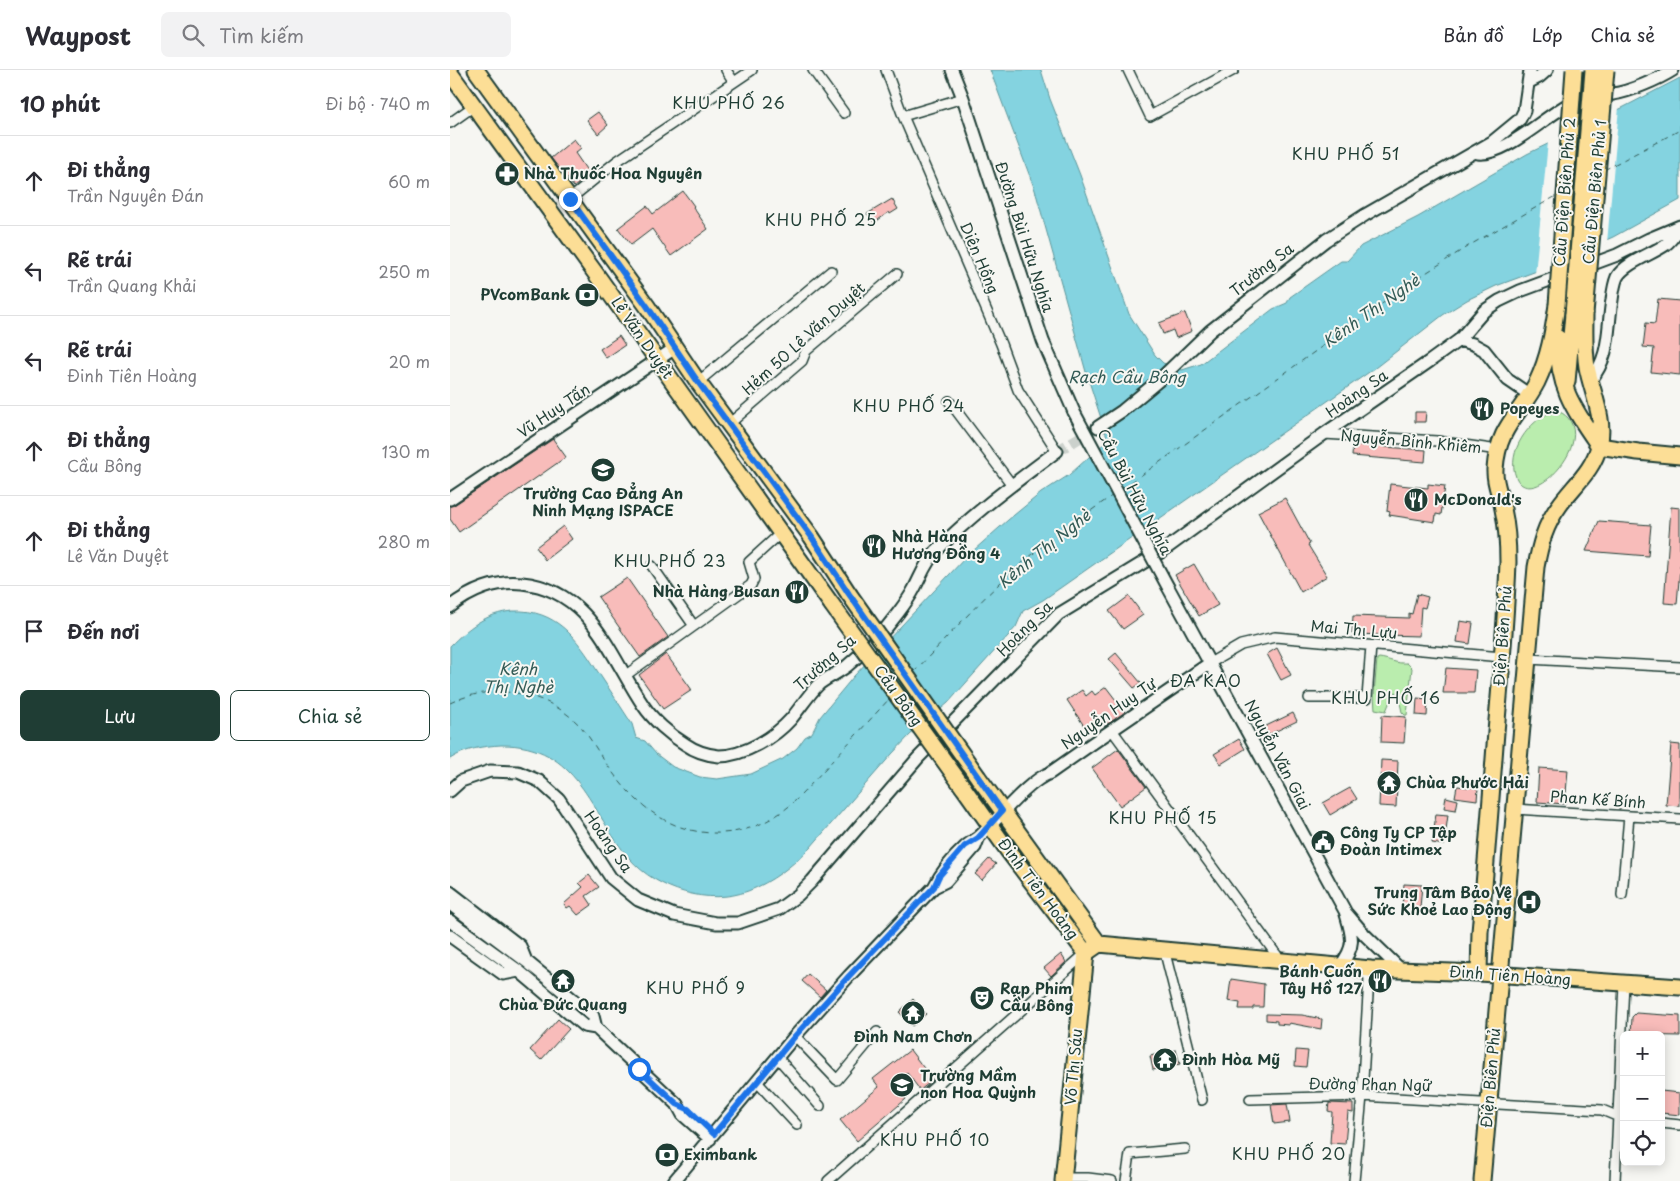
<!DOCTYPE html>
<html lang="vi">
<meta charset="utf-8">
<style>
:root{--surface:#fff;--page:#f2f2f3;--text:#2b2b33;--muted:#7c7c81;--line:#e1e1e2;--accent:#1f3d34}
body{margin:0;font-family:"Playpen Sans",sans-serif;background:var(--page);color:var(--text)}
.controls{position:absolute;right:15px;bottom:15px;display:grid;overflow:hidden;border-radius:8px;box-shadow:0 2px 12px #0003}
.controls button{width:45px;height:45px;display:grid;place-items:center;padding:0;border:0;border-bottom:1px solid var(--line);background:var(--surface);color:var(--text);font:25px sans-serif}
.stop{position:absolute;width:15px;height:15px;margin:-11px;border:4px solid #1a73e8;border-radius:50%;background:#fff}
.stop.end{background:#1a73e8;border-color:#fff;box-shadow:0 1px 5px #0008}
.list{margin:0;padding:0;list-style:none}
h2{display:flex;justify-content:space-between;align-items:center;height:65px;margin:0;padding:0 20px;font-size:21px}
h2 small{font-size:16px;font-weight:400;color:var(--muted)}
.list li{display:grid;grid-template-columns:32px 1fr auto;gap:15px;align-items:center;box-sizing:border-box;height:90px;padding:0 20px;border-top:1px solid var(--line)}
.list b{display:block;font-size:19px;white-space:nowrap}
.list p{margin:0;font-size:16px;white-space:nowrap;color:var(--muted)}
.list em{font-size:16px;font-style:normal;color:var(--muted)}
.actions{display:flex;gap:10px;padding:15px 20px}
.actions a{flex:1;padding:11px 0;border:1px solid var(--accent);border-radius:8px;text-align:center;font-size:18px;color:var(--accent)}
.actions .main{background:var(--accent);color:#fff}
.icon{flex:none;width:28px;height:28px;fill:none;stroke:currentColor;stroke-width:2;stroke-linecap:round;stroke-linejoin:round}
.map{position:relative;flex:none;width:1230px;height:1111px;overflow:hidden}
header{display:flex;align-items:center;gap:30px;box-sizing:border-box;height:70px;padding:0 25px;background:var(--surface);border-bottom:1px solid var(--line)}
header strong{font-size:24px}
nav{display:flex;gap:28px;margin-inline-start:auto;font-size:18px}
.search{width:350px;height:45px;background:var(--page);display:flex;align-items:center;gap:12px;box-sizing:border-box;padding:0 18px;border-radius:8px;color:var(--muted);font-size:19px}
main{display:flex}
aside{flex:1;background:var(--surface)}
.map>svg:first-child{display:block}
</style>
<header>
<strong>Waypost</strong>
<div class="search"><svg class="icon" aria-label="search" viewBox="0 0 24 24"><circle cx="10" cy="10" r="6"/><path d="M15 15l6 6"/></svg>Tìm kiếm</div>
<nav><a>Bản đồ</a><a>Lớp</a><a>Chia sẻ</a></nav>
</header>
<main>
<aside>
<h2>10 phút<small>Đi bộ · 740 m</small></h2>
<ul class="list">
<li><svg class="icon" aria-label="ahead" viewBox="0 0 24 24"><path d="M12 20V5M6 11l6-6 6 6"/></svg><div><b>Đi thẳng</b><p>Trần Nguyên Đán</p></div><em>60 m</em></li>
<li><svg class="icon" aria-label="left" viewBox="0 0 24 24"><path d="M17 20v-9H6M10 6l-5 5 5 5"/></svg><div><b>Rẽ trái</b><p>Trần Quang Khải</p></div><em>250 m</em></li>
<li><svg class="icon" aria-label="left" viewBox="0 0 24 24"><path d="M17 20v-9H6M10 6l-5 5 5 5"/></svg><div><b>Rẽ trái</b><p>Đinh Tiên Hoàng</p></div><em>20 m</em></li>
<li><svg class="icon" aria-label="ahead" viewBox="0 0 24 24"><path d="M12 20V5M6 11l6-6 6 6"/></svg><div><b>Đi thẳng</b><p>Cầu Bông</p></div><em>130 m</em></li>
<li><svg class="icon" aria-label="ahead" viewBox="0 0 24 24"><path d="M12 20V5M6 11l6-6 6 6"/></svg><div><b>Đi thẳng</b><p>Lê Văn Duyệt</p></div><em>280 m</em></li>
<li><svg class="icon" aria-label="arrive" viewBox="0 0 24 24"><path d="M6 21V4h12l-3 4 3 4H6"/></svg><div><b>Đến nơi</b></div></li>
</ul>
<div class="actions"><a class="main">Lưu</a><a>Chia sẻ</a></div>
</aside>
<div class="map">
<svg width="1230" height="1111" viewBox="0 0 1230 1111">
<rect width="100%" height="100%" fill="#f6f6f2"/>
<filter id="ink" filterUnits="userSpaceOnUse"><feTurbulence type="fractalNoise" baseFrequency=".02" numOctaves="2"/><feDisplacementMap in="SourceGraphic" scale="10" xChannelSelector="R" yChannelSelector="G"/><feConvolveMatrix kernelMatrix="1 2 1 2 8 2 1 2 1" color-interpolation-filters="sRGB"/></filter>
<g filter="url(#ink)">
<path fill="#baedae" stroke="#6c9571" d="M1102,342L1112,343C1151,367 1081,444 1066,407C1056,382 1079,350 1102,342Z
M929,588C939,589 946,594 957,593L962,598L957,645H955L952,642L948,624L946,622L943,624L936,641L925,639L924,625L927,589Z"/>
<path fill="#84d3e0" stroke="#5c979b" d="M540,0H591L600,29L630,105L679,244L705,285L713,293L732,300L751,294L823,239L837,233L840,227L891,191H897L911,176L968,147L1077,84L1174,37L1230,8V130L1163,167L1084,202L1046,216L1017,230L993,245L925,298L593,530L573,541L566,557L498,633L460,665L442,684L360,778C342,796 322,812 298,821C259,836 207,820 180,789C139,742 129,674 51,675C33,676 15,679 0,689V576C18,558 36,543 63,541C107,539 127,569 148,602C160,620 171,637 182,654L186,668L195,671L206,684L223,697L250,707L267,709L301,704L333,689L347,678L355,667L362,663L370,647L404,606L515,488L558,450L591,423L619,405L658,370L636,302L585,120Z"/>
<path fill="#f6f6f2" d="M1169,37L1157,173L1085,204L1098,72Z"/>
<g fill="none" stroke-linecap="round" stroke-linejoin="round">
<path stroke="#335b56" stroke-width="1" stroke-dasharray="6 5" stroke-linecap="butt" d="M1154,100L1230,60
M672,419L971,206L1020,175L1108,125
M463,603C496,569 527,533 562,502C594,473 628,450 663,425
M0,633C44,612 99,621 132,658C142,670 149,684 158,696C183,732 216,761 262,763C285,764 307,758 327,745C345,734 359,716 373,701C395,677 418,652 440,628"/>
</g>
<path fill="#f8bcba" stroke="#1f3d34" d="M148,42L158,55L148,64L137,50Z
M124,69L131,78L125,83L140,105L124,117L101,88Z
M233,121L244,136L243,137L258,159L221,186L202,159L181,175L168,158L197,136L203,144Z
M442,129L448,139L440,144L439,142L424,153L417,144Z
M1208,229L1230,231V305L1201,302L1204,278L1193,277L1196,253L1205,254Z
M735,243L742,261L726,268L723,260L713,264L709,253Z
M169,266L175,275L156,288L150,279Z
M965,342H976L975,352H965Z
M103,369L116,387L9,462L0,449V436L4,435Z
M919,373L935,374V377L976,380L975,392L902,386L903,375H919Z
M940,414L978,418V414L995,416L991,445L986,444L985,452L939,445L940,442L937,441Z
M835,428L860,474L858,475L877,506L851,522L808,442Z
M1221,437L1230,438V498L1227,534L1214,533Z
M1149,451L1201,455L1198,486L1136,481Z
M113,456L122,469L95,490L86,477Z
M744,494L768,535L749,546L725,505Z
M177,508L218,567L190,587L148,527Z
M967,524L978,527L975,538L971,537L969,566L902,564L903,546L959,548V543L962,544Z
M679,526L693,545L673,559L659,541Z
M1010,551L1023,553L1020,574L1007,572Z
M827,578L841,605L831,610L817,584Z
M666,583L691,613L684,618L659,589Z
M216,584L242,620L213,639L189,605Z
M996,598L1026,600L1024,623H993Z
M656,617L675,642L658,654L655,650L638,662L617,630L632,620L636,626L642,621L645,625Z
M967,628L978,629L977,646L966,645Z
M843,643L847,651L818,665L814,657Z
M932,645L956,647L954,673L931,672Z
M789,669L795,679L771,694L764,684Z
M1221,674L1230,675V736L1216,735Z
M668,679L696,717L670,736L642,698Z
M931,690L948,691L946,737L929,736Z
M1089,698L1118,700L1115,734L1087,732Z
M1007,716L1028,718L1027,730L1005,727Z
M900,718L907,729L880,745L873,733Z
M996,727L1008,730L1006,740L994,738Z
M986,744L998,745L994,775L982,773Z
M539,789L546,794L532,810L525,804Z
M139,805L149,817L136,826L142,835L128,845L120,836L117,838L114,834L133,817L129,813Z
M954,814L972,815L970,838L952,837Z
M611,884L616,892L601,906L594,898Z
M358,904L376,920L370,927L352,911Z
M781,909L814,914L813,937H803V939H789L790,933L778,931Z
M463,929L476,944L462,956L449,942Z
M1186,943L1230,946V966L1181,965L1182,947Z
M816,944L852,945L872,949L871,959L839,953V955L827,954V951L816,950Z
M108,949L119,959L91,990L80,980Z
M460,980L483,1010L470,1020L457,1003L443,1013L456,1029L407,1071L390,1050L429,1017L423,1009Z
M726,980L730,994L703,1000L700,986Z
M846,980L858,981L856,997L845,996Z
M1211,1021L1230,1023V1045L1211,1043Z
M879,1033L903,1034V1043L898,1042L895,1074L880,1073L882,1042L878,1041Z
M837,1034L840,1052L824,1054L821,1035Z"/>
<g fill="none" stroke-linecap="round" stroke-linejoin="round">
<path stroke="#cbd1cc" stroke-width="11" stroke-dasharray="11 5.5" stroke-linecap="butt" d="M607,381L648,357"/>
<defs>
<path id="minor" d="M276,0L284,12
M363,0L394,43
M436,0L453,46L551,274L568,320L607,381
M678,0L700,46L784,0
M453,46L513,28
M0,53L24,36
M120,129L167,91L302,0
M248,312L381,201
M499,331L562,415
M279,354L352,291L356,281L447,204
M874,364L987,371L1048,380
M202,496L244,556
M1078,589L1230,597
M760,593L791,575L825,567L1052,587
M176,605L301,515L304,509L299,492L332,462
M859,628H917L921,576
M662,660L831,891
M1064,739L1230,749
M1172,825L1179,746
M714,879L752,1030
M345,966L387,1010L427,962
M327,987L370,1036
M307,1012L347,1055
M800,1029L912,1026L1152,1040L1174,1049
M1211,1053L1230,1055
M613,1108H638L662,1111
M378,1111L636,883
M676,1111L680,1084L735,1079
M904,1111L912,1026L919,908L917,904L908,903
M1165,1111L1174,913"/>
<path id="tertiary" d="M502,0L513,28L593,271L624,342
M1079,12L1089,7L1097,0
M1028,83C1057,86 1100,41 1128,29C1139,25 1151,26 1163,24C1179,22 1209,9 1223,0
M1009,270L1023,274L1034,280L1058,310L1080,325
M1140,311C1161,286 1157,260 1162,230C1163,222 1164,214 1167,207C1175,193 1202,184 1215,175C1222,170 1226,163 1230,157
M648,357L672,341L708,311L760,261L876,170L915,145L1042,72L1070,49L1074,41L1080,0
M0,429L225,278
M718,517L895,841C902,865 907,875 890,896
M0,537C20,521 46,510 72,513C141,520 160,586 193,635C203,650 220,665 235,674C245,681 257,685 269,686C294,686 325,667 341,649C351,637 358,625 369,614C378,607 388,603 397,596C415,581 434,562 448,543C454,535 460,527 464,519C471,506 476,491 487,480C523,443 566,412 607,381
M0,721L11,711L40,701L68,702L89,711L109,729L161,808L188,830L224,845L266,853H288L329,839L348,825L362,811L468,688L609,544L714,480L874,364L980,291L1009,270L1034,241L1049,231L1070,221L1167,185L1199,169L1230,156
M484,817L496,811L525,777L528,769
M0,822L70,876L76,891
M0,834L76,891L143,946L146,958L227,1034L233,1045L260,1069
M897,844L915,865L950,899
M0,851L69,901L134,956L146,958
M0,866L53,904L69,901
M224,1111L345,966L399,906L484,817C491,803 503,788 515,777C519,773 526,770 530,766C548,749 578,711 600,703L640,675L760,593"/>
<path id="primary" d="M26,0L197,236L248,312L361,466L399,524
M0,3L146,204L382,535
M1108,268C1107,316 1123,338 1149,376
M1117,312L1123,244
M1149,376L1188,382L1230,386
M528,707L649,874
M513,717L559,782L636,883
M636,883L649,874L921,899L1029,903L1230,917
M1029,903L1030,862C1036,795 1041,729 1046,662C1051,605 1056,549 1058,492C1058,474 1057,457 1053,439C1051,426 1044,413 1045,399C1048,356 1070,345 1087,312C1099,287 1103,262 1107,235
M613,1111L636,883
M1032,1111L1086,497C1090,475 1095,455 1109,436C1123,416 1143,401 1149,376C1156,350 1142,323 1137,297C1134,280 1135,261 1135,244"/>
</defs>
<use href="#minor" stroke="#1f3d34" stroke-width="12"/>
<use href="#tertiary" stroke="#1f3d34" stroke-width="15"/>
<use href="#primary" stroke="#1f3d34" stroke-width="19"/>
<use href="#minor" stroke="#f6f6f2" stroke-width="9"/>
<use href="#tertiary" stroke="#f6f6f2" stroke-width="11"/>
<use href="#primary" stroke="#fcde96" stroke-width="15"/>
<defs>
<path id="tertiary-bridge" d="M624,342L718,517"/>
<path id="primary-bridge" d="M1107,235L1124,0
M1123,244L1143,0
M1135,244L1156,0
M399,524L528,707
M382,535L513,717"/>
</defs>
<use href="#tertiary-bridge" stroke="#1f3d34" stroke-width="15" stroke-linecap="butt"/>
<use href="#primary-bridge" stroke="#1f3d34" stroke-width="19" stroke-linecap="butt"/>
<use href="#tertiary-bridge" stroke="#f6f6f2" stroke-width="11"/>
<use href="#primary-bridge" stroke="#fcde96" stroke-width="15"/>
</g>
</g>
<g fill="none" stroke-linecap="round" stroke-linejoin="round" filter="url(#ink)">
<path stroke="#1a73e8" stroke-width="6" d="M120,129L197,236L248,312L361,466L399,524L552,741L528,768L515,776L489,806L484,817L399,906L345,966L264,1064L238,1039L227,1034L189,999"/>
</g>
<defs>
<symbol id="pharmacy-disc" viewBox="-11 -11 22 22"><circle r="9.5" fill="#1f3d34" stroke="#f6f6f2"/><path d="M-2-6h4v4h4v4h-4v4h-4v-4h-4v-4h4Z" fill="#fff"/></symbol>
<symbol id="bank-disc" viewBox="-11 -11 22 22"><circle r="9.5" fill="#1f3d34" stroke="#f6f6f2"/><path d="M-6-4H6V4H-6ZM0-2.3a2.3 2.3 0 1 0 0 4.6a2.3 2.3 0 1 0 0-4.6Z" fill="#fff"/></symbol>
<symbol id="restaurant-disc" viewBox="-11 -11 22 22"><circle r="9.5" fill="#1f3d34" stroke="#f6f6f2"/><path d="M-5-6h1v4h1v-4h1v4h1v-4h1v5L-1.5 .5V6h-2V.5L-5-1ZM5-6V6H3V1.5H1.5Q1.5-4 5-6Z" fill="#fff"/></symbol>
<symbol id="school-disc" viewBox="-11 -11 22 22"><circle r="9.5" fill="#1f3d34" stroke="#f6f6f2"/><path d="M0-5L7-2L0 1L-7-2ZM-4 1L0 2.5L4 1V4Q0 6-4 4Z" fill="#fff"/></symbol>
<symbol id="temple-disc" viewBox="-11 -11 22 22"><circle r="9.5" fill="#1f3d34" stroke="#f6f6f2"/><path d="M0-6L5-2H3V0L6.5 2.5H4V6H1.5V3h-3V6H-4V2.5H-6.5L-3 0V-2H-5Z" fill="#fff"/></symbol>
<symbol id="civic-disc" viewBox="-11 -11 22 22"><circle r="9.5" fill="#1f3d34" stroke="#f6f6f2"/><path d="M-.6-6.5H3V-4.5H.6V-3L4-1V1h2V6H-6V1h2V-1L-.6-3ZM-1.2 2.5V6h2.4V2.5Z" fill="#fff"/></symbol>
<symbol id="hospital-disc" viewBox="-11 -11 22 22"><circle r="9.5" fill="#1f3d34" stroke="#f6f6f2"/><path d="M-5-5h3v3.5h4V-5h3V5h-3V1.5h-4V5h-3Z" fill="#fff"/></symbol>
<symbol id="theatre-disc" viewBox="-11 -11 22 22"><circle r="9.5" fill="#1f3d34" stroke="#f6f6f2"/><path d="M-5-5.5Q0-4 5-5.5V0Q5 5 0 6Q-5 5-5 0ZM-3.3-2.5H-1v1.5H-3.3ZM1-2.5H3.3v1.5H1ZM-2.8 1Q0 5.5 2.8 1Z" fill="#fff"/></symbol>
</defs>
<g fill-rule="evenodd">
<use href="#pharmacy-disc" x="43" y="90" width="28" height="28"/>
<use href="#bank-disc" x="123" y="211" width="28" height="28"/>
<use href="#restaurant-disc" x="1018" y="325" width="28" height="28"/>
<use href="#school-disc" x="139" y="386" width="28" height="28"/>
<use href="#restaurant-disc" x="952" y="416" width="28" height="28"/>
<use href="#restaurant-disc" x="410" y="462" width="28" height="28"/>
<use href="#restaurant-disc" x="333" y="508" width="28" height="28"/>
<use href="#temple-disc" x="925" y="699" width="28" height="28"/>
<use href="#civic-disc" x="859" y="758" width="28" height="28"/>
<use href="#hospital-disc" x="1065" y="818" width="28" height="28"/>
<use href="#temple-disc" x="99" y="897" width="28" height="28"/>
<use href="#restaurant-disc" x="916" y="897" width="28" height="28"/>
<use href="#theatre-disc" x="518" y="914" width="28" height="28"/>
<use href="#temple-disc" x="449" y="929" width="28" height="28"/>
<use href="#temple-disc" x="701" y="976" width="28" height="28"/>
<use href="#school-disc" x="438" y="1001" width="28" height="28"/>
<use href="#bank-disc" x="203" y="1071" width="28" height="28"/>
</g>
<g text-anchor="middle" stroke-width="4" stroke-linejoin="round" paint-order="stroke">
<g font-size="15" font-weight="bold" fill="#1f3d34" stroke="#f6f6f2" text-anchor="start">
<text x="74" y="109">Nhà Thuốc Hoa Nguyên</text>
<text x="120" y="230" text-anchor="end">PVcomBank</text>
<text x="1050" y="344">Popeyes</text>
<text x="153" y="429" text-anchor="middle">Trường Cao Đẳng An<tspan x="153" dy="17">Ninh Mạng ISPACE</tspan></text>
<text x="984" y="435">McDonald's</text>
<text x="442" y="472">Nhà Hàng<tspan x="442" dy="17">Hương Đồng 4</tspan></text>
<text x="330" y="527" text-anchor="end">Nhà Hàng Busan</text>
<text x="956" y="718">Chùa Phước Hải</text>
<text x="890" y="768">Công Ty CP Tập<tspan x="890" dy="17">Đoàn Intimex</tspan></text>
<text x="1062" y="828" text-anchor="end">Trung Tâm Bảo Vệ<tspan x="1062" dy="17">Sức Khoẻ Lao Động</tspan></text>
<text x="912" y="907" text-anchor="end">Bánh Cuốn<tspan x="912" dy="17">Tây Hồ 127</tspan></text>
<text x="550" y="924">Rạp Phim<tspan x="550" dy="17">Cầu Bông</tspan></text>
<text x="113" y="940" text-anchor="middle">Chùa Đức Quang</text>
<text x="463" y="972" text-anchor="middle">Đình Nam Chơn</text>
<text x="732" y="995">Đình Hòa Mỹ</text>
<text x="470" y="1011">Trường Mầm<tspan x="470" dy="17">non Hoa Quỳnh</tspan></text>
<text x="234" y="1090">Eximbank</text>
</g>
<g font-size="15" fill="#1f3d34" stroke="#f6f6f2">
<text transform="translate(1115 122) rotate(-86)" y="5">Cầu Điện Biên Phủ 2</text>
<text transform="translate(1145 122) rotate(-85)" y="5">Cầu Điện Biên Phủ 1</text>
<text transform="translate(574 167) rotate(72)" y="5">Đường Bùi Hữu Nghĩa</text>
<text transform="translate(529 188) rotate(67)" y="5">Diên Hồng</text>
<text transform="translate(812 200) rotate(-38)" y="5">Trường Sa</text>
<text transform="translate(192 268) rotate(55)" y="5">Lê Văn Duyệt</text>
<text transform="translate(354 269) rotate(-42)" y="5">Hẻm 50 Lê Văn Duyệt</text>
<text transform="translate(907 324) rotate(-35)" y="5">Hoàng Sa</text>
<text transform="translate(104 341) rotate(-34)" y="5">Vũ Huy Tấn</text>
<text transform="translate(961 372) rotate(5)" y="5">Nguyễn Bỉnh Khiêm</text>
<text transform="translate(684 422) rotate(62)" y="5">Cầu Bùi Hữu Nghĩa</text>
<text transform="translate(575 559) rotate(-45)" y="5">Hoàng Sa</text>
<text transform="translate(904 560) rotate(5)" y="5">Mai Thị Lựu</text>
<text transform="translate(1053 566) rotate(-86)" y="5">Ðiện Biên Phủ</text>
<text transform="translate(375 593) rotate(-41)" y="5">Trường Sa</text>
<text transform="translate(448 626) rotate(54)" y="5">Cầu Bông</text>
<text transform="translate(659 644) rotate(-35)" y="5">Nguyễn Huy Tự</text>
<text transform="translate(827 685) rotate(62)" y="5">Nguyễn Văn Giai</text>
<text transform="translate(1148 730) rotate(4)" y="5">Phan Kế Bính</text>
<text transform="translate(158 772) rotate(55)" y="5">Hoàng Sa</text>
<text transform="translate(588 819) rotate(53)" y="5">Đinh Tiên Hoàng</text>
<text transform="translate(1060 906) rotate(4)" y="5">Đinh Tiên Hoàng</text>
<text transform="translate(624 997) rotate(-85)" y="5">Võ Thị Sáu</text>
<text transform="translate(1041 1008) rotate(-85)" y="5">Điện Biên Phủ</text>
<text transform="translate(920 1015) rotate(1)" y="5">Đường Phan Ngữ</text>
</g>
<g font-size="16" letter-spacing="1" fill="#1f3d34" stroke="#f6f6f2">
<text x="279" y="39">KHU PHỐ 26</text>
<text x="896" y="90">KHU PHỐ 51</text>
<text x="371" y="156">KHU PHỐ 25</text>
<text x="459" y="342">KHU PHỐ 24</text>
<text x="220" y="497">KHU PHỐ 23</text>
<text x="756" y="617">ĐA KAO</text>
<text x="936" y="634">KHU PHỐ 16</text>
<text x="713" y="754">KHU PHỐ 15</text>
<text x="246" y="924">KHU PHỐ 9</text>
<text x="485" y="1076">KHU PHỐ 10</text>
<text x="839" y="1090">KHU PHỐ 20</text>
</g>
<g font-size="16" font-style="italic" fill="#335b56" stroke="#f6f6f2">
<text transform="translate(921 241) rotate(-35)" y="6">Kênh Thị Nghè</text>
<text x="677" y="313">Rạch Cầu Bông</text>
<text transform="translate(594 479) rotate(-39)" y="6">Kênh Thị Nghè</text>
<text x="68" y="605">Kênh<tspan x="68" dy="18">Thị Nghè</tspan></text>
</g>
</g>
</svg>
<div class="controls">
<button>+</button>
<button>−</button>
<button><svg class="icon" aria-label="locate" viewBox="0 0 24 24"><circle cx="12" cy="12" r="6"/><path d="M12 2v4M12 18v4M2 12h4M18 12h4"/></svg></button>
</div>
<div class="stop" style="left:189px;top:999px"></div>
<div class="stop end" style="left:120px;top:129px"></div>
</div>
</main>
